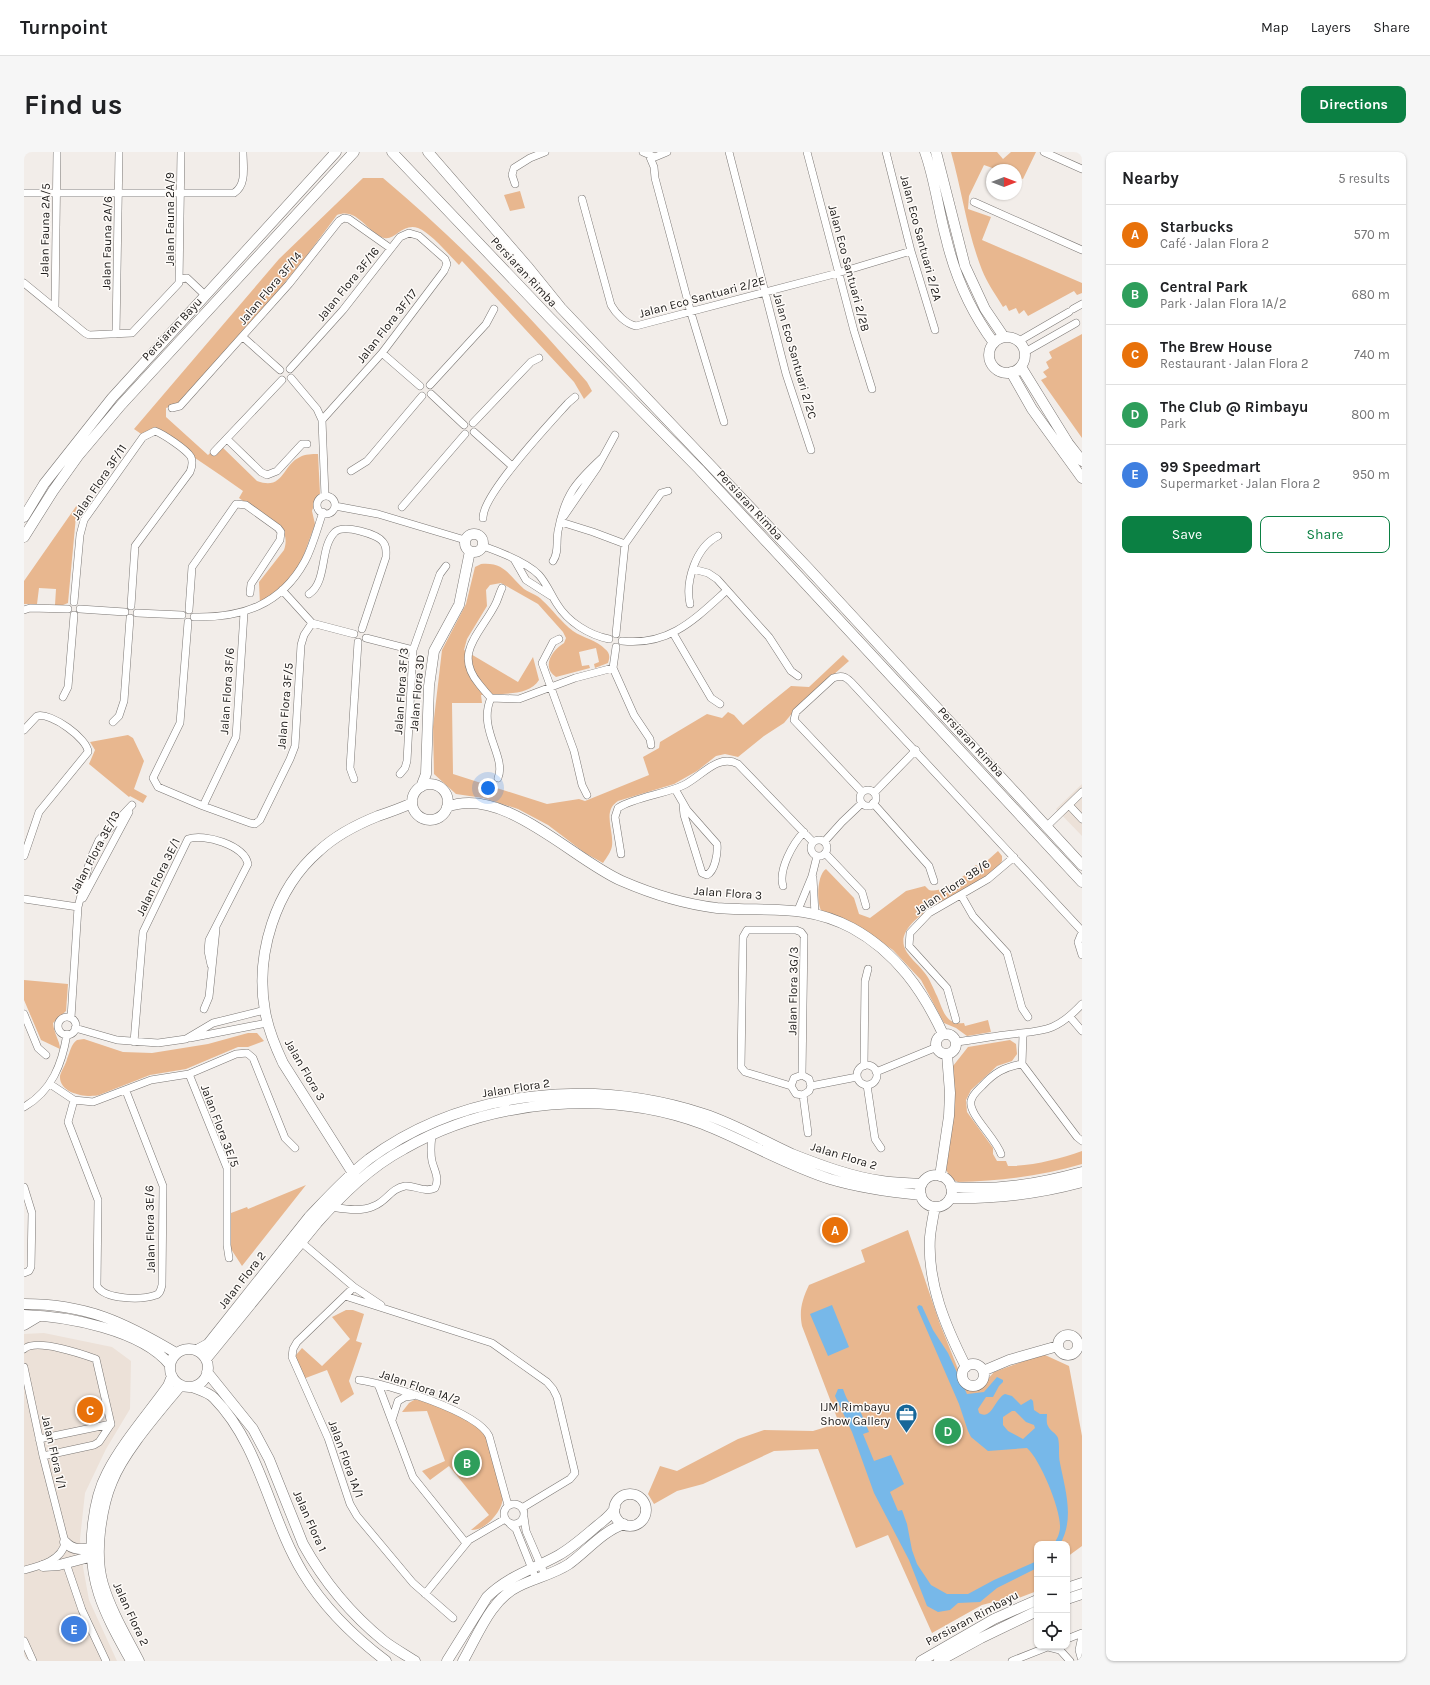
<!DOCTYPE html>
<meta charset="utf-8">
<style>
:root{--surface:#fff;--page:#f6f6f6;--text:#202124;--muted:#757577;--line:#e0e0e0;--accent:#0b8043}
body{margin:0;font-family:Karla,sans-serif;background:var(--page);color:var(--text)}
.controls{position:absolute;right:12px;bottom:12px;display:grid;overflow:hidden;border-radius:8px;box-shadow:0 1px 3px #0004}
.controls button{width:36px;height:36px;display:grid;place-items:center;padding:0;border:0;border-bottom:1px solid var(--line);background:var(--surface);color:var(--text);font:20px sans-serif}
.compass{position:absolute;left:962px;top:12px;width:36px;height:36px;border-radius:50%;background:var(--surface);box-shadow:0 1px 3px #0004;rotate:90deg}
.you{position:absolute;left:464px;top:636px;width:14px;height:14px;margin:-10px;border:3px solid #fff;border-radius:50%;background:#1a73e8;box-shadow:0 0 0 6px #1a73e833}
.badge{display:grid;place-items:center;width:26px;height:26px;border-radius:50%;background:var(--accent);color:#fff;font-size:13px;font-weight:700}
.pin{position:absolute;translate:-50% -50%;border:2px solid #fff;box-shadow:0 1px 4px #0006}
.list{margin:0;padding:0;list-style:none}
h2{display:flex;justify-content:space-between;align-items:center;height:52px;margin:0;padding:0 16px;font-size:17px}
h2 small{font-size:13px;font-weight:400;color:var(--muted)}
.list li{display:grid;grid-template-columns:26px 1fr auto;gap:12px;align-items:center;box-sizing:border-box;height:60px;padding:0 16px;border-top:1px solid var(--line)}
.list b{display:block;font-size:15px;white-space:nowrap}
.list p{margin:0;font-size:13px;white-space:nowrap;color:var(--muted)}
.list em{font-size:13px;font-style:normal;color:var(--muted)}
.actions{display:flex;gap:8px;padding:12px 16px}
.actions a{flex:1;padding:9px 0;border:1px solid var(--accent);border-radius:8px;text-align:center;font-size:14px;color:var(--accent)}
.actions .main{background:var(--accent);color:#fff}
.icon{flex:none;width:22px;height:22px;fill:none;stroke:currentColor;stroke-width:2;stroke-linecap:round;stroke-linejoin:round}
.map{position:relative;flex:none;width:1058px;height:1509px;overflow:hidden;border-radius:8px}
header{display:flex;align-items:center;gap:24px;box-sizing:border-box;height:56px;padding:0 20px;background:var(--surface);border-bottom:1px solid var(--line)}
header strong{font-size:19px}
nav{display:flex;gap:22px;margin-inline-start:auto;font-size:14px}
.intro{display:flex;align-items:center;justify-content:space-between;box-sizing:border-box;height:96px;padding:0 24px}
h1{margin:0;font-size:28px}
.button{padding:10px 18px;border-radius:8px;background:var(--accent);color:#fff;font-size:14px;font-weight:700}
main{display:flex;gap:24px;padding:0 24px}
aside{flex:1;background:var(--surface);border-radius:8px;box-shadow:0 1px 3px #0004}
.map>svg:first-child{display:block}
</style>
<header>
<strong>Turnpoint</strong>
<nav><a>Map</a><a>Layers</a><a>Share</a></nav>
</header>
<div class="intro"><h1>Find us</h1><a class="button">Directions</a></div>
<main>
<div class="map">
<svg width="1058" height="1509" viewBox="0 0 1058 1509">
<rect width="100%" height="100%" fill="#f2ede9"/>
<path fill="#ece1d8" d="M1058,632V684L1032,657Z
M20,1181L88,1195L107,1209L106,1257L82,1297L61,1341L56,1387L57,1404L65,1448L93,1509H0V1182Z"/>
<path fill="#e8b78f" d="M927,0H973L979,7L987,0H1012L999,27L992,25V18H974L960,13L945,44L944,57L967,65L958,88L1058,131V141L1053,143L1050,139L1004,164L1000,158L995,162L992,156L985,159L982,153L979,155C972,143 963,131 958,118C943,80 938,39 927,0Z
M339,26H359C433,88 500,157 563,230L568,239L560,247L550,230L438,109L435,113C424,102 407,81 394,76C378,71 371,89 360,86C343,80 333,55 313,63L281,106L235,162L154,252L142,256V265L184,303L195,292L233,329C260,339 258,313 276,305C281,302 288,302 294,302L296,342L291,350L288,359L291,372L278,408L267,427L236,453L235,430L260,398C263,389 262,382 256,375L215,346L219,339C191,319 163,301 135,281L120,284L110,277L255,107Z
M496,39L501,56L486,59L480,43Z
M1058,182V286L1017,228L1023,225L1019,220L1025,216L1022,210L1028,206L1025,200Z
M53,353L44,451L39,453H31L32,437L15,436L13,452H0V429Z
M457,412C481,410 484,423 500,437C506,441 514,443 518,448C529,458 537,470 549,479C559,486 573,488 581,497C586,501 586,505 584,511L571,516L570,512L575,510L572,496L555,500L558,514L565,513L566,516L532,525C517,515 528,498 540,491L542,486L539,480L514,452L477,431L466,433L462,438L463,454L443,487L440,498L494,530L509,505L515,528C505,545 474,541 457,543L458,551H428L429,622L523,652L555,647L561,649L625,623L619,605L635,596L636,590L683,562L698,566L704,560L710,563L719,573L767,534L785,535L819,503L825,509L775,553L760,571L740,584L714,605L701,602L692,604L673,619L650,632L594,649C578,659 590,678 588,694C587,700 583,705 579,711L561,701L524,673L494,657L459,646L432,642L410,622L409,575L418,498L442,452L451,415Z
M104,583L109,586L120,609L110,637L123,644L119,651L106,644L105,645L65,612L71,598L66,590Z
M974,699L978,704V709C975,714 970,719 965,723C947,737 872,764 880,794C882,803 894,812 900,820C906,827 909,836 913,844C919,858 922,874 940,871L941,874L964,868L967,880L943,884L932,876L920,871L897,828L869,798L836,775L798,760C792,752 793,722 802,717L830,746L835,762L846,766L882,739L901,734L905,738C919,742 942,723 952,713L955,716Z
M0,828L44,832L42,859L29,871C30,882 36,889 36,897L17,888L0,848Z
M224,881H233L240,889L224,895H214L162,917L126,923L75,943C63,946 35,942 36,924C37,919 42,912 43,907C46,900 47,892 53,888L60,887L99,900L128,901L184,892Z
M986,888L992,892L993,902L988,909L973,914L947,938L942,948L943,960L969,996V1002L973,1009H982L984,1014C1009,1014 1035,1007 1058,999V1012C1017,1024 976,1029 934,1030L928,1027L922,1018L931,946L929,914L944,895Z
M282,1033L218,1114L207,1097V1061L223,1055L224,1057Z
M884,1078L916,1172L942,1237H955L970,1220L1008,1206L1021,1203L1045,1214L1058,1284V1394L1043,1405V1392H1013V1439L987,1449H973L958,1453L908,1481L864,1383L832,1396L794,1297L750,1299L679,1332L653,1339L630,1352L624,1342L636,1314L653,1319L714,1287L740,1278L789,1279L815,1271L778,1174C775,1158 778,1148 785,1133L841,1110L837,1098Z
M322,1158H329L340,1162L332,1189L338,1191L325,1229L330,1242L317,1251L303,1218L279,1227L273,1214L272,1203L278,1196L298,1214L326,1187L308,1165Z
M390,1248C415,1247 440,1263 460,1276L479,1345C479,1358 462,1379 447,1378L465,1363L425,1314L406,1328L398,1319L421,1309L403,1259L378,1260L385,1251Z"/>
<path fill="#77b8e9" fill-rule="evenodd" d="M808,1153L825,1195L804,1204L786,1162Z
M895,1153L898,1154L909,1178L924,1201L943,1242L960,1240L973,1225L979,1228V1230L975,1234L969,1245H962L954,1257L955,1261C968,1269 971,1246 981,1242L988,1244L997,1253L1007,1247L1009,1249L1010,1258L1016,1262H1023C1023,1265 1022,1271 1024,1274C1026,1279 1032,1281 1034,1286C1036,1294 1034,1303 1036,1311C1041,1337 1051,1367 1036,1392H1030C1033,1387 1036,1381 1036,1375C1037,1358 1016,1307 1003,1296L964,1299L947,1285L944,1279L935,1252L895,1160L893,1155ZM988,1259H991L1002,1270L1010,1273L1011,1276L999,1287L984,1279L979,1273V1265Z
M814,1237H819C822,1245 825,1255 835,1256L845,1280L839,1282L850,1309L867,1303L880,1332L866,1340L874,1359L878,1358L883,1372L888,1398L893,1412L907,1433L923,1442H944L970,1428L1013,1409V1416L973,1436L956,1450L934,1451L926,1458L914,1460L903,1454L885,1408L850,1341L828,1280L811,1244Z"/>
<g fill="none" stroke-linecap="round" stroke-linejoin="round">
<defs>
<path id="street" d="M619,0L631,5L643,0
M705,0L762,222L787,298
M783,0L830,179L848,237
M862,0L887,99L911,178
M1020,0L1058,17
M625,3L630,15L631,26L667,161L700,270
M491,32L488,23L490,16L506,6L521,0
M0,41H210C223,33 219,14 219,0
M558,47L587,153C592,162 602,172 612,174L814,121L887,99
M950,50L1058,98
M156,127L163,126L181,143
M0,131L61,181L65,183L108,181L155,131L157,0
M31,156L33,0
M1049,157L1058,152
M92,182L95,0
M219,185L256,218
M995,189L1045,160
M1001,200L1052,171
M358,201L396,234
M266,217L319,158L376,85L385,81L395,84L421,107L423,112L420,119L358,201L298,268
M267,226L293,257L298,268L301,344
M406,233L462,172L470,157
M407,242L440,273
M148,256L156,254L265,132L315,69L320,66L325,67L366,96
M449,271L507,210L515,206
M450,280L488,314
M203,287L237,320L243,323L253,319L278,292H283
M190,300L258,228
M327,319L343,309L398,244
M293 353a9 9 0 1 1 18 0a9 9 0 1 1-18 0Z
M311,354L354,362L441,388
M378,355L441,282
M540,364L573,316L591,283
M459,366C458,343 526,271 544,251L551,245
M537,370L569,380L601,392
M459,394C476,400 503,410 515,423C523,432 527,443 533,452C544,470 565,483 585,487
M490,407L502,428L527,444
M529,409C535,401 532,389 534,379C541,342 552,330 579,305
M669,417L684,421L693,427L745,485L767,519L774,524
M258,438L288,471L330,482
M285,442C304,429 295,396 311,380C320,372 353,382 359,390C363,395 362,399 362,405L338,477
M50,450L56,383L60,368L119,285L131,279C139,282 162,297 167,305C169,310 168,315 166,320L111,394L107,454
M666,452C661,429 672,395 694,384
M56,457L101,460
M0,458L6,456L44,457
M165,458L168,415L212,352L222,353L254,376L257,380L256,388L227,432L226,441
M113,461L158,463
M170,465C218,466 257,453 281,409C289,394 293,377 299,360
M164,470L156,571L129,626L134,635L179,654L212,585L220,461
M649,481L687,546L696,552
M592,482L601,392L637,341L644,339
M342,486L389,498
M535,487L529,490L518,511L550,599L558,633L563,643
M598,489C645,494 670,468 702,439
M589,516L610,563L626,587L627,593
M39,545L44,535L50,463
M467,546L495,547L551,526L589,516L592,495
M467,546C463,542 459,537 455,532C429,501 456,482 471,453C474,448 475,442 478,436
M467,546C453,577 483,605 474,626
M89,570L95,564L100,549L106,466
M0,578L13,564C27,560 64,587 64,600L15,660L0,704
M376,622L381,616L383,609L389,498L416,422L422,414
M330,627L326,616L334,490
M651,637L663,658L693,692C694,701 691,719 683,723L678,721L660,663L659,653
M836 646a8 8 0 1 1 16 0a8 8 0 1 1-16 0Z
M838,640L770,568L772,560L809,526C817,523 821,524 827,530L1058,779
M850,641L892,598
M849,651L905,714L910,729
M1045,653L1058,667
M179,654L226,671L231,672L236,668L266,607L271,594L277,493L280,483L288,471
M1022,675L1058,640
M787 696a8 8 0 1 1 16 0a8 8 0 1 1-16 0Z
M800,690L818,670L838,651
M801,701L838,740L842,754
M597,702L591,665L594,656C610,645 642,642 660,633C678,624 694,601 714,612L789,690
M789,726L791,762
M759,734C754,718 769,691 780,680
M937,743L949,764L983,801L998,856L1004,865
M59,746L105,660
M0,747L54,755
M774,758L788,724L793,704
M1058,780L1054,790L1058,803
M180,857L185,845L192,777
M0,862L14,896L22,903
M1046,865L1058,879
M34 874a9 9 0 1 1 18 0a9 9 0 1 1-18 0Z
M47,866L54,755L66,708L75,688L108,653
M932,868L923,836L885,794L886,781L905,761L964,727L990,705
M51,876L93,888L134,891L162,887L189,871L241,858
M999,882L998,912L1053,985L1058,989
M166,886L243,871
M110,890L119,780L164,687C180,681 220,693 224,712L185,788L184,799L187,813
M932,890C948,888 965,885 981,883C1018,878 1030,882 1058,852
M833 923a10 10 0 1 1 20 0a10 10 0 1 1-20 0Z
M840,914L841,829L844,817
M852,920L913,895
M165,922L203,1016V1093L205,1106
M26,932L50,948L69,950L127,928L165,922L212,902L223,901L229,906L261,986L271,996
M843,933L851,987L857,996
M767,934L721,920L717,915L719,785L723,778H772L777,780L780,784L778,923
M787,934L785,927L778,923L770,926L767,934L772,942L779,943L785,939L787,934L833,925
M779,943L784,981
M50,948L44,970L74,1048L73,1134C81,1148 118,1148 132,1143C136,1142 137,1137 138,1133L139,1034L102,939
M0,955C28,939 38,912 43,882
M977,1002C972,986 944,962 947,949C948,943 954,938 958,934C970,921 980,915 998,912
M0,1035L8,1061L7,1115L5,1119L0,1121
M307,1055C321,1057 337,1060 350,1054C363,1049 366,1037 381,1034C391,1033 400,1041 411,1036C416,1026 410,1018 408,1009C406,1000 407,992 408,983
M277,1090L330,1135L357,1153
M330,1135L273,1190L269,1197L268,1205L304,1286L326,1352L333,1364L389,1431L429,1466
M321,1144L468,1191L523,1230L529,1237L533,1245L551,1321L546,1327L498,1356
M0,1197C12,1186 58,1202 72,1207L87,1272L75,1290L70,1293L19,1304
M0,1215L19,1304L41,1390C39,1408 16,1414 0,1418
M335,1228C363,1232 453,1259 465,1284L484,1353
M354,1232L389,1325L442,1391
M368,1268L374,1249L381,1245L389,1244
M15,1287L87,1272
M480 1362a10 10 0 1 1 20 0a10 10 0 1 1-20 0Z
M500,1365L502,1379L521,1423
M486,1372L492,1377L512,1427
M42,1411L58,1458L82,1509
M401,1442L445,1388L481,1367
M1043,1487L1058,1481
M0,1489L9,1509
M1024,1495L1036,1498L1046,1509
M988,1509L1026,1494
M1058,1509L1055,1498L1058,1484"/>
<path id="secondary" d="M368,0L526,166L675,317L1058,730
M404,0L503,114L537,156L784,416L1058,713
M901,0C911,28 914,57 922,86C931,124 947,160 970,191
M912,0L941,114L961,157L980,185
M965 203a18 18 0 1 1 36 0a18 18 0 1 1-36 0Z
M997,215L1044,291L1058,309
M987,220L1008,257L1058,326
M0,365L20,332L88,246L312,0
M441 391a9 9 0 1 1 18 0a9 9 0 1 1-18 0Z
M0,385L29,339L54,304L97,253L330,0
M388 650a18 18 0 1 1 36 0a18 18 0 1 1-36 0Z
M397,635L402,622L405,534L410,499L435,453L446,399
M423,655C480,633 549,708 598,729C628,742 660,752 693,756C743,760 781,751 828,776C872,800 899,839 919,882
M912 892a10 10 0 1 1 20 0a10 10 0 1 1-20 0Z
M896 1039a16 16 0 1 1 32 0a16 16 0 1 1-32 0Z
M916,1024L925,964L926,941L923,902
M332,1026L259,911C251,894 244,877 241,859C231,803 251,737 295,699C311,684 334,672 354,664C366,660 377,656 388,651
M927,1035C972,1039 1014,1032 1058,1020
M926,1046C972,1047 1014,1042 1058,1030
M911,1055C909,1065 907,1075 906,1085C903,1132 922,1175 942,1215
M0,1152C62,1152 100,1170 152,1201
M0,1163C43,1164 118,1178 146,1213
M0,1173L15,1164
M1034 1193a10 10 0 1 1 20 0a10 10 0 1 1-20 0Z
M146 1216a19 19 0 1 1 38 0a19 19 0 1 1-38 0Z
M173,1198L184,1192L285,1065C304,1045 323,1024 345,1007C440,937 570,926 680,962C711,972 739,989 768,1002C796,1013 828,1025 858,1029C871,1031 884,1031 898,1032
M182,1207L293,1071C318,1043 346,1015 380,997C467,947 585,937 679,972C722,989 762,1013 806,1027C836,1036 866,1040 897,1043
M938 1223a11 11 0 1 1 22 0a11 11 0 1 1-22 0Z
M959,1219L985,1208L1034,1194
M183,1220L229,1277L245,1307L279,1392C299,1428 328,1463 360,1489C369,1496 380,1502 391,1509
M168,1235C175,1238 184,1240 190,1246C237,1294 245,1365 279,1421C301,1457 329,1484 362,1509
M590 1358a16 16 0 1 1 32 0a16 16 0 1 1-32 0Z
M41,1390C50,1400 60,1397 72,1395
M19,1414L35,1413L73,1403
M1043,1436L1058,1431
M1043,1447L1058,1442
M107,1509C80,1460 62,1429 69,1371C71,1354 75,1336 83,1321C99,1290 124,1262 144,1234L148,1224
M115,1509C102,1484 87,1459 79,1432C74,1415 74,1398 76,1380C78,1363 81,1346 88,1330C100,1299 136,1259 157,1233
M423,1509L463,1445C484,1424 510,1417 535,1403C549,1395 562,1383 574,1373C580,1368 588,1363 591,1355
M439,1509C454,1483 467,1447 495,1434C511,1426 530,1422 545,1412C563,1399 579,1379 600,1372
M897,1509L970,1467L1013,1448
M915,1509L957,1486L1013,1459"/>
</defs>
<use href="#street" stroke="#7b7774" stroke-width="8"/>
<use href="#secondary" stroke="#7b7774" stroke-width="11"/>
<use href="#street" stroke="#fff" stroke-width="7"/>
<use href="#secondary" stroke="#fff" stroke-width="10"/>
</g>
<defs>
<symbol id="office-pin" viewBox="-11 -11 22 30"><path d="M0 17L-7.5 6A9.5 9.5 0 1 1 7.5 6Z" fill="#176799" stroke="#fefbf8"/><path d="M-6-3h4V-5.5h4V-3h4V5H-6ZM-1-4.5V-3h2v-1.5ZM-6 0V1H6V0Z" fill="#fff"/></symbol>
</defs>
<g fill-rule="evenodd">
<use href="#office-pin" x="870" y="1250" width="25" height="34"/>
</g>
<g text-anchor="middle" stroke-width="3" stroke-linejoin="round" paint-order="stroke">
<g font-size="12" fill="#1b1918" stroke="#fefbf8">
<text transform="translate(146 67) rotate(-90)" y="4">Jalan Fauna 2A/9</text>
<text transform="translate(21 78) rotate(-89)" y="4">Jalan Fauna 2A/5</text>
<text transform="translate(897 86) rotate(75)" y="4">Jalan Eco Santuari 2/2A</text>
<text transform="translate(83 91) rotate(-89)" y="4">Jalan Fauna 2A/6</text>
<text transform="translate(825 116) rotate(75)" y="4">Jalan Eco Santuari 2/2B</text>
<text transform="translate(500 120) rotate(47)" y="4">Persiaran Rimba</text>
<text transform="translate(324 132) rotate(-51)" y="4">Jalan Flora 3F/16</text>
<text transform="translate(246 136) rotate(-50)" y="4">Jalan Flora 3F/14</text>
<text transform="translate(678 145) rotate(-15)" y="4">Jalan Eco Santuari 2/2E</text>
<text transform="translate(363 174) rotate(-52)" y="4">Jalan Flora 3F/17</text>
<text transform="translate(148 177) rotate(-47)" y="4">Persiaran Bayu</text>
<text transform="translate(771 204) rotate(74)" y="4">Jalan Eco Santuari 2/2C</text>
<text transform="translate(75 330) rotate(-56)" y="4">Jalan Flora 3F/11</text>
<text transform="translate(726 353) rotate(47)" y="4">Persiaran Rimba</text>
<text transform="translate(203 539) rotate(-86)" y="4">Jalan Flora 3F/6</text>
<text transform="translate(377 539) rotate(-86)" y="4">Jalan Flora 3F/3</text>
<text transform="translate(393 541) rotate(-85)" y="4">Jalan Flora 3D</text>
<text transform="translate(261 554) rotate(-85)" y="4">Jalan Flora 3F/5</text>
<text transform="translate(947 590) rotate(47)" y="4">Persiaran Rimba</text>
<text transform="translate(71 700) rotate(-62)" y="4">Jalan Flora 3E/13</text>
<text transform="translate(134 725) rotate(-64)" y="4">Jalan Flora 3E/1</text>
<text transform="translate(928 735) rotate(-34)" y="4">Jalan Flora 3B/6</text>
<text transform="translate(704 741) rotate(4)" y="4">Jalan Flora 3</text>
<text transform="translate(769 839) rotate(-89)" y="4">Jalan Flora 3G/3</text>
<text transform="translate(281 918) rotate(60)" y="4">Jalan Flora 3</text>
<text transform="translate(492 936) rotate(-9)" y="4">Jalan Flora 2</text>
<text transform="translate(196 974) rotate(69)" y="4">Jalan Flora 3E/5</text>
<text transform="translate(820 1004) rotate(17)" y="4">Jalan Flora 2</text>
<text transform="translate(126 1077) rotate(-91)" y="4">Jalan Flora 3E/6</text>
<text transform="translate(218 1128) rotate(-52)" y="4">Jalan Flora 2</text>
<text transform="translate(396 1235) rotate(19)" y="4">Jalan Flora 1A/2</text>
<text transform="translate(30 1300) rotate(77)" y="4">Jalan Flora 1/1</text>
<text transform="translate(322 1307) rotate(70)" y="4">Jalan Flora 1A/1</text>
<text transform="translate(286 1369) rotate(66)" y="4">Jalan Flora 1</text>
<text transform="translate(107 1462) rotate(65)" y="4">Jalan Flora 2</text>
<text transform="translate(948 1466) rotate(-28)" y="4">Persiaran Rimbayu</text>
</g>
<g font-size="12" fill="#1b1918" stroke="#fefbf8" text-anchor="end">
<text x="866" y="1259">IJM Rimbayu<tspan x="866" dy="14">Show Gallery</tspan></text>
</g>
</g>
</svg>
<div class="controls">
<button>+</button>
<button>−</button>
<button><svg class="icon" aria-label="locate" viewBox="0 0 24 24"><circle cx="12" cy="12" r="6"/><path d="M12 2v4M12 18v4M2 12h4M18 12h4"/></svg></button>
</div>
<svg class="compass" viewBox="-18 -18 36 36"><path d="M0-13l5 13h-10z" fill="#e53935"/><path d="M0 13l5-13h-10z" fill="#757577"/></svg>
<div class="you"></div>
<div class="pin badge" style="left:811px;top:1078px;background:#e8710a">A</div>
<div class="pin badge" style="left:443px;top:1311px;background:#2e9e5b">B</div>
<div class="pin badge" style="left:66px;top:1258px;background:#e8710a">C</div>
<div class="pin badge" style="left:924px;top:1279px;background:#2e9e5b">D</div>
<div class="pin badge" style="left:50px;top:1477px;background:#3f7fe0">E</div>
</div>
<aside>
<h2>Nearby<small>5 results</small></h2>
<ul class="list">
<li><span class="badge" style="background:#e8710a">A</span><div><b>Starbucks</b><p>Café · Jalan Flora 2</p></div><em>570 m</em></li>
<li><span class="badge" style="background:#2e9e5b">B</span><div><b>Central Park</b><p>Park · Jalan Flora 1A/2</p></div><em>680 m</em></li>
<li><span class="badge" style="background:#e8710a">C</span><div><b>The Brew House</b><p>Restaurant · Jalan Flora 2</p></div><em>740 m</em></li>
<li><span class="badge" style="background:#2e9e5b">D</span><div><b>The Club @ Rimbayu</b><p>Park</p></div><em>800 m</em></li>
<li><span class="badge" style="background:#3f7fe0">E</span><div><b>99 Speedmart</b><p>Supermarket · Jalan Flora 2</p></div><em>950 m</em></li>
</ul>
<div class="actions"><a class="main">Save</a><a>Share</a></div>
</aside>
</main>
